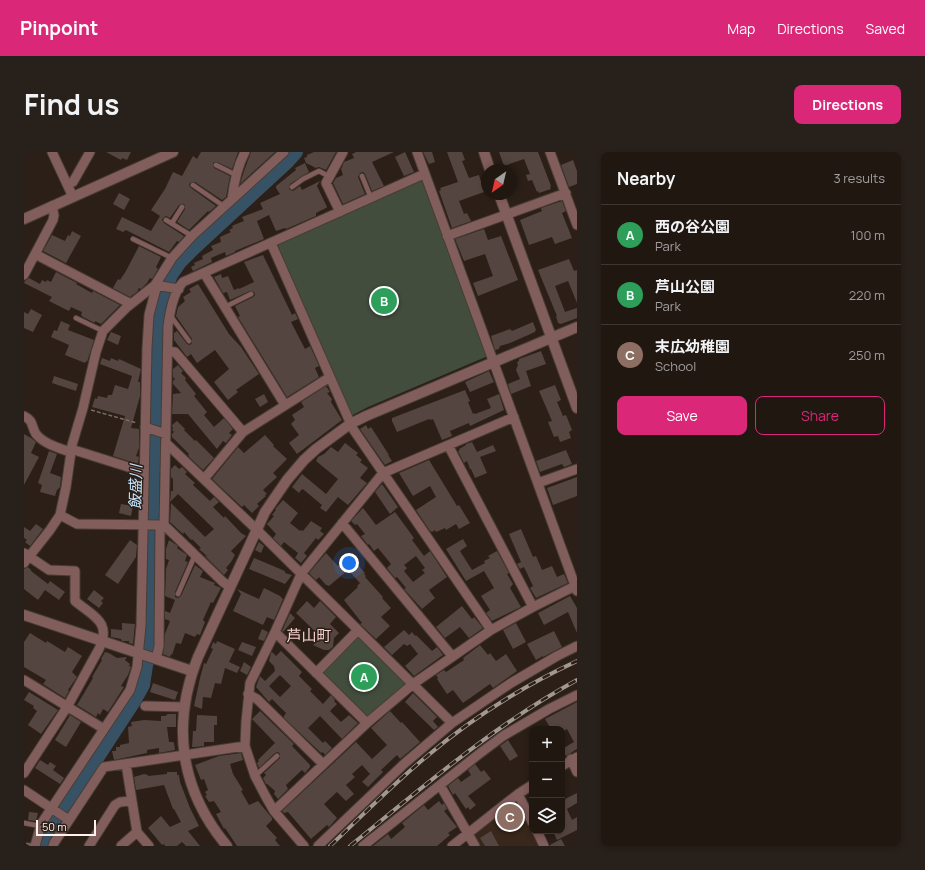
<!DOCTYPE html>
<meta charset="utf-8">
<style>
:root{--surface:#201711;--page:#28201a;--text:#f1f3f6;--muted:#a29f9f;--line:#3d3631;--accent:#db2777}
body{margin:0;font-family:Manrope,"Noto Sans JP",sans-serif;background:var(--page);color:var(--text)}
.controls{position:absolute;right:12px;bottom:12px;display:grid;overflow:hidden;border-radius:8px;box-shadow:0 2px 6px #0003}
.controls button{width:36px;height:36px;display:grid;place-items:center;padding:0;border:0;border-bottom:1px solid var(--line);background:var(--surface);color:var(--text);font:20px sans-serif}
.compass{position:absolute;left:457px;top:12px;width:36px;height:36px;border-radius:50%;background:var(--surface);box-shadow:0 2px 6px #0003;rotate:214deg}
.scale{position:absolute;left:12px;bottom:10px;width:60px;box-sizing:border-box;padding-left:4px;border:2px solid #fcf3ed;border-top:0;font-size:11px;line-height:14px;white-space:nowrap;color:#fcf3ed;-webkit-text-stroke:3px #2b1f17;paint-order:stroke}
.you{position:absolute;left:325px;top:411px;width:14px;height:14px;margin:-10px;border:3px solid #fff;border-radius:50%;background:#1a73e8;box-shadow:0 0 0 6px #1a73e833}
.badge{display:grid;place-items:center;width:26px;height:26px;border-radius:50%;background:var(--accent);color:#fff;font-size:13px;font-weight:700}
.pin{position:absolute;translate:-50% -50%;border:2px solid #fff;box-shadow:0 1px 4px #0006}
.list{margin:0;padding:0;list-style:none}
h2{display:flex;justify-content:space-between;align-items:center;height:52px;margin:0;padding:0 16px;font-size:17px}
h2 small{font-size:13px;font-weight:400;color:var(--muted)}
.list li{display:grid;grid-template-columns:26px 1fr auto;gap:12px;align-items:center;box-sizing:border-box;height:60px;padding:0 16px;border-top:1px solid var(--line)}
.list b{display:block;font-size:15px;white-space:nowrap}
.list p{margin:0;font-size:13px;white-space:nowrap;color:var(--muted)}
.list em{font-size:13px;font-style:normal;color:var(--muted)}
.actions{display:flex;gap:8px;padding:12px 16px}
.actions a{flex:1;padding:9px 0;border:1px solid var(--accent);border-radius:8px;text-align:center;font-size:14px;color:var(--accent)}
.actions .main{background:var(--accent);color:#fff}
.icon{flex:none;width:22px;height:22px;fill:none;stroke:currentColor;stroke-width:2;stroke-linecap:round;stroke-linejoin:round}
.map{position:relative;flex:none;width:553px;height:694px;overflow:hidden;border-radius:8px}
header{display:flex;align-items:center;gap:24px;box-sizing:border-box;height:56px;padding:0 20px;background:var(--accent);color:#fff}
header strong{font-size:19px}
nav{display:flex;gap:22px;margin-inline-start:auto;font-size:14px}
.intro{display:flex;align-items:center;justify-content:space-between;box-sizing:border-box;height:96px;padding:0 24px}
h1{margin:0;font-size:28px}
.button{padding:10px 18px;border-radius:8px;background:var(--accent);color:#fff;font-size:14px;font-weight:700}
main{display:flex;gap:24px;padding:0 24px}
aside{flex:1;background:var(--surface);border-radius:8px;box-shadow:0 2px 6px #0003}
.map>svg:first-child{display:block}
</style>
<header>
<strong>Pinpoint</strong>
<nav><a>Map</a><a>Directions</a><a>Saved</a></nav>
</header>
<div class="intro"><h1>Find us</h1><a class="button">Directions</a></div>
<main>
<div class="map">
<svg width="553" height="694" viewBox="0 0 553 694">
<rect width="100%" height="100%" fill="#2b1f17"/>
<path fill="#38271a" d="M490,649L494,651L516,694H456L450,684V680Z"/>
<path fill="#424d3e" d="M397,28L400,29L464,204L344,255L327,264L254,94L255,91Z
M330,484H335L382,530V533L346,564H342L298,521Z"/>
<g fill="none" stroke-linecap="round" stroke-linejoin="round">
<path stroke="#385265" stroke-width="14" d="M18,694L24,676L47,646L109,551L119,533L125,494L131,228L135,161L138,146L147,123L156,110L171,95L263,10L272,0"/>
</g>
<path fill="#554540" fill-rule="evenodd" d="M82,0H107L103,8L98,6L97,8Z
M177,0H214L208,17L193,10H190L189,12L190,16L206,24L202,45L198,48L171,30L166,31L165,33L167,36L192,54L185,60L184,59L165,78L153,70L161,57V54L160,52L155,53L146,66L142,64L139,66L138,68L140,71L160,84L155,90L153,89L145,100L102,78L99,80L92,77L98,65L127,79L136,64L127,58L141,37L149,20L158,24L169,4L173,7Z
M227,0H251L216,32L220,19Z
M290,0H312L302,18L295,15L292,16L282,11L280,6L283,5V3Z
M332,0H370L348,10L360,34L348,39L341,22L339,20L336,21L334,25L341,42L319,52L309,31L312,26L319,23L317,17L320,10L330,6L328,2Z
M381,0L390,20L380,24L371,5Z
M399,0H408L411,10L405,12Z
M423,0H438L441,8L438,9L445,26L455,23L460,40L435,49L440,62L443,61L447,69L428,76L415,39L417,38L416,36L434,30Z
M475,0H514L527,34L526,35L527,37L515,41L514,39L513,40L508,28L504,29L502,23L506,22L500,7L480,14Z
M549,8L553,19V32L545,35L537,13Z
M281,11L285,20L266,32L265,37L269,39L276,34L278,38L296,29L293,34L303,55L302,56L292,61V64L262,77L261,76L252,79L245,63L233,69L240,87L211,99V100L202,104L201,100L187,106L188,110L169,119L167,115L171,113L170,111L179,107L178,104L189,98L187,94L197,90L196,85L207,80L205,78L209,76L208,74L210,73L220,69L218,65L239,57L236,51L256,42L252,36V34L272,18L271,16Z
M95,41L106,47L100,58L89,52Z
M538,49L542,59L538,61L548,86L531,92L528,85L505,93L496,68L518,59L517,56Z
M460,77L464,88L477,84L494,128L454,144L449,131L469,124L461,102L440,109L431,87Z
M48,79L57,84L42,111L19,99L28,83L41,89L44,83L46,84Z
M115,94L137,105L132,115L134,117L128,127L126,126L123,131L117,137L115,136L113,140L106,145L89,136L94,127L96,128L102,119Z
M239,103L268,163L271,161L274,167L267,170L281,197L286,194L295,214L291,216L295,225L263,245L214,165L216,164L211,154L229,145L231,143L230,140L226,139L206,148L203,140L199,141L190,125L197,122L198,126L204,124L210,138L215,136V137L230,130L220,110Z
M545,107L550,119L553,118V151L544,129L531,134L541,160L553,156V166L537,172L534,171L532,164H533L514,118Z
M32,120L53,131L52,132L68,141L69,139L96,153L77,172L71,169V171L59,165L57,163L58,160L47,155L45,159L25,149L28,145L0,131L1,129L5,126L16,132L18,128L22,130L23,128L27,130Z
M174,132L205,182L217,195L235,222L212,238L214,240L204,248L190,230L205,217L191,198L173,211L167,202L163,205L150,188V181L153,179L163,192L166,193L168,191V187L152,164L154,155L161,149L159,145L167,140L165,137Z
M7,157L18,163L9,180L0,176V160L4,162Z
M37,169L46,173L44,178L70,188L63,210L62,209L61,211L41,203L45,193L27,185L30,178L33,179Z
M509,170L512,178L511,179V180L486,191L476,194L475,197L471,198L467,184L486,177L488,179Z
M87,180L97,184L94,193L83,188Z
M517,199L522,212L502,219L507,234L487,242L484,232L496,227L492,218L494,213L493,210L495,209V207Z
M78,206L86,209L87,206L94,209L95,207L117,217L114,230H116V244L107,276L115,277V296L112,304L115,305L114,312L89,304L101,264L68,255L71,246L73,247L74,244L83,246L84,243H88L91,233L104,237L108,224L76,212Z
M154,213L159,219L157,221L162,226L161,228L172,242L170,244L183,260L180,263L190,275L200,266L209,277L205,281L208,283L202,291L199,289L193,297L164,262H148L149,242L157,241L149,232V229L151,227L149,225V217Z
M465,219L470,230L446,240L441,230Z
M30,224L54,232L52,239L28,231Z
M531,233L537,248L533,250L539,264L542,263L548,278L545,280L547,286L536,290L534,284L530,285L524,270L528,269L515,239Z
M302,234L306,240L303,241L308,247L307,250L318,268L273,302L265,291L275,283L267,272L271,268L268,263L280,255L277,250Z
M441,238L446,249L444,250L449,262L450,261L451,262L467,256L463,247L475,242L480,258L446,274L445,271L426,279L428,284L418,288L409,267L406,268L405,267L373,280L368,269V266Z
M240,242L244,250L236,255L231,247Z
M153,269L161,277L160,278L171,289L172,288L190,306L180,317L179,318L166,306L164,303L165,302L148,285V282L150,280L148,278L149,277L148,273Z
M342,273L344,277L347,275L365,303H364L368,309L361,313L336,277Z
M0,282L7,286L12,290L7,301L15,305L0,333Z
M241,283L250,293L249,294L263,307L249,321L253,325L239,338L243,342L241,343L242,344L233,352L235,354L228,361L220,353L218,355L188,327L214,295L220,301Z
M448,290L453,300L469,293L472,299L456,305L463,321L451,326L447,317H446L443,309L440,311L434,299L436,298L435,297L442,293V292Z
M321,291L334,301L332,303L338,308L336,310L344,316L336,326L343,331L324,353L314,345L302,360L296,356L298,353L280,338L278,337L275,341L268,335L278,322L302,342L314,327L292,309L294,305L300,302L307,295L314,300Z
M542,298L548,312L540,315L538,312L516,320L512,309Z
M25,299L33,302L26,321L37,325L36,335L33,338L31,344L16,340L18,333L14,331Z
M405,308L433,354L435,353L446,371L435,377L432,372L422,378L421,376L412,380L411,378L408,380L406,379L392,358L412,345L406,334L389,344L375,321Z
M151,313L155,317L158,315L163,320L161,322L171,331L169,333L186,349L190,345L195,350L189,355L200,366L201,364L217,381L222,384L207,399L211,403L207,410L202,416L204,418L200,423L180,403L184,405L175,397L177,396L168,387L167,388L160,380L159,382L146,370L147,351L181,385L190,377L154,342L146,350L147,339H149V327L147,325V317Z
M553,325V344L529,353L523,336Z
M358,332L374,355L366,362L351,340Z
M259,348L274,361L266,371L276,379L277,378L279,379L287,369L298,376L296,379L300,382L294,388L292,386L280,401L283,404L277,411L271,406L274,401L260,390L257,394L249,386L252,382L243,372L250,364L248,363L252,358L251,357Z
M97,352L109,354L107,364L95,361Z
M339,356L352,373L371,360L390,386L388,388L400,404L406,399L423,425L405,438L411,446L398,457L380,437L382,436L373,425L371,426L363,416L367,412L354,396L350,399L345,392L344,393L337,384L341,382L333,372L331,373L327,369ZM392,404L401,416L398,418L401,421L389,430L380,419L383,416L380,413Z
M12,372L19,377L6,394L1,390L3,388L0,386V375L6,379Z
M497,377L509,405L512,404L518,418L528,414L533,425L540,422L544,431L512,446L506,436L509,434L500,415L496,417L493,412L497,410L485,382Z
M439,387L443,394L436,399L448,418L461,411L460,409L466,406L464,404L473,399L485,421L483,422L489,432L486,436L497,455L468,469L462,461L466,458L457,444L470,436L460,419L442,429L422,397Z
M106,388L113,393L112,405L94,432L81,423Z
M145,388L154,394L153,396L163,403L161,409L164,410L151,440V445L154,446L157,444L171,413L179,419L176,425L191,431L190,433L197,436L189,451L187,450L179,468L181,470L176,483L173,482L171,485L161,481L157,492L152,491L148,503L147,502L146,505L139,502L141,482L146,469L141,467V459L146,461L151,448L141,444L142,417L145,408L142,407V397Z
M235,390L240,394L237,401L231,398Z
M302,401L314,414L321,407H323L330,414L333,412L341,421L340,422L342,424L341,425L359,445L358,446L367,456L357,465L366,474L352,487L336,472L338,471L320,448L334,435L333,434L336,431L324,418L305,434L303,433H302L295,425L292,428L285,421Z
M230,406L261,419V421L268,423L261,432L225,417Z
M4,415L7,418V419L24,432L26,429L41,440L35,448L21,438L14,448L0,437V417Z
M240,436L256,444L259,447L250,468L243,465L239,473L209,459L217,442L213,437L235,447Z
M70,438L80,446L77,449L79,451L75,456L63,447Z
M546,444L553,456V481L544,460L520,473L514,461Z
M283,449L290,456L296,449L312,465L306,472L315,481L310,486L309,495L305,498H300L289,493L297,485L272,461Z
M438,454L448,467L450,465L459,476L445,486L436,475L421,486L412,475Z
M266,461L271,466L259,480L258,479Z
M98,471L111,472L109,492L105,491V489H98L97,487L87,485V477L98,478Z
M492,471L502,490L489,497L479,478Z
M238,477L244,480L240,489L234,487Z
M380,478L385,483L388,480L391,484L392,483L408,499L413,495L419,503L390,524L381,514L394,502L386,492L383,494L380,492L368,503L360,495Z
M530,479L538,495L519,505V504L512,508L503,492Z
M6,481L22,491L23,489L41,500L44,495L58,504L48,520L53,525L44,538L45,539L41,546L19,532L22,528L0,515V490Z
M193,489L211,497L205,510L216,515L213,521L201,516L197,532L191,531L187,546L179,545L178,557L170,554L176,526L180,511L182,512L189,497L187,496L189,490L192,492Z
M218,490L232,495L228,504L214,498Z
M456,493L464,503L466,501L472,509L482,502L493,519L469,536L466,532L439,551L429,538L423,542L413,527L414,526L412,523L420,518L422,520L440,508L439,506Z
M257,499L278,520L275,524L288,537L286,539L299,552L307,543L311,548L310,549L313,552L306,559L317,570L325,563L334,571L318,587L296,564L284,576L299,591L301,589L308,596L301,603L299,600L298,601L296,600L260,566V564L262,561L248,547L245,550L232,535L236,524L241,529L251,519L250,514L245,509L247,501L248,500L252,504ZM256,523L267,534L256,545L245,534Z
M81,500L85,501L93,506L103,505L101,508L106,512L105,514L107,515L104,523L97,534L100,535L84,560L79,557L76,563L74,561L72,565L53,553L69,526L68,525L78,508L77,507Z
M220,510L227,515L223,523L216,519Z
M129,531L154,540L151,548L126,540Z
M5,540L34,558L17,582L4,573L13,559L9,556L10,554L0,548Z
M389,541L413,565L409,569L414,575L410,578L381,550Z
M553,550V597L542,604L538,597L550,590L543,577L538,580V577H527L521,567Z
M236,559L270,592L268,594L286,613V615L281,621L278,618L262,633L264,637L254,647L250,642L251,639L243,632H242L239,626L242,623L240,621L256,606V602L254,600L251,601L235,616L233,611L235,609L234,608L251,591L228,567Z
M366,559L377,571L378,570L396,590L376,607L373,603L357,618L359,620L344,635L338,630L346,622L338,613L328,622L331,625L322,633L330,642L322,649L313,640L300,652L313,666L305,675L303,673L287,687L264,660L260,661L258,659L332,590L348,607L363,593L347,576Z
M144,562H152V575H143L145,590H149L150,591L151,598L135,601V596L123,598V601L90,608L88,599H92V595H96V593L105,591L104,575L108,574L107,570L120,568L137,569V564H141Z
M46,563L57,570L42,595L31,588Z
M173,563L193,564V573H190V590H180V594L171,595H168L169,579H172Z
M484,588L494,604L486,609L476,594Z
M217,601L219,608L206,612L209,622L219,638L217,639L225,653L234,649L248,666V668L242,674L253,686L251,688L256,694H213L201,676L200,677L192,662L197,660L190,649L185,650L181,644L183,643L181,640L184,638L180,627L177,628L171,613L195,604Z
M16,608L24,613L26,610L32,614L29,618L40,626L36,632L11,616Z
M451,612L457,620L460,618L467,627L444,644L452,653L446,658L444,655L442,657L431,641L429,643L424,634L434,626L437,630L447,623L444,618Z
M143,620H153V623H155L156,630L166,656L175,674L164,679L176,694H162L158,690L153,694H141L140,692L138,693L124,676L137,664L146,675L157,670L150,657H149L140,633L112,638L110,625L120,622L124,623V624L143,622Z
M553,641V651L543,657L548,668L553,665V678L533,688L529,679H538V647L539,648Z
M415,649L418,653L420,651L423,657L420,659L433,675L424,681L426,683L413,694H349L364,682L367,687L381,675L378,671L400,653L404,658Z
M5,660L14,661L12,669L4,668Z
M467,679L475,694H461L456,686Z
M537,687L541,694H526V693Z"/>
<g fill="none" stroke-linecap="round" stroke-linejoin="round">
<defs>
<path id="service" d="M192,13L212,23
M338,24L347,46
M169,33L201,55
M268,35L279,27L295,19L306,25
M142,68L168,84
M148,71L158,55
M109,87L148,106
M201,155L227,142
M146,163L165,189
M52,166L79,179
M154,442L171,403
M231,624L253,604
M0,671L16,674
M0,693L10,694"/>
<path id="minor" d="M28,0L49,45
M393,0L553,439
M526,0L553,73
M49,30L66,0
M208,47C210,30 213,15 221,0
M316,60L302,31L319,0
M423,84L542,41
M247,91L329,277L467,478
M11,102L107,152
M180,121L261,253
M0,123L29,68L30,63L28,54
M131,133L155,137
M144,199L151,200L219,280
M0,264C10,269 7,274 12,282C20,292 35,296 46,300
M121,275L142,282
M142,291L232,377L428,571
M47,297L120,320
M180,327L219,280L306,225
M514,331L553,317
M36,363L53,372L140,373L199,430L206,435
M318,371L428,504
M140,373L144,174C146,160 149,141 159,130L400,22
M0,401L25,418L51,419V449C70,465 88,470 75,497L43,555L0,621
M0,411L26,378L36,363L42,335L48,293L59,256L72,200L79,179L102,156L131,133L148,106L168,84L260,0
M509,455L551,434
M251,480L343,571
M132,507L135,494L136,373
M292,521L334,478
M0,528L80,577
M224,542L233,547L299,612
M121,554L160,555
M547,607L553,620
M102,612L113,680L125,694
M538,614L553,605
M416,633L451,694
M0,638L45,668
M494,642L508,670
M250,659L343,571L389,532L467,478L509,455L424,293
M513,679L520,694
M11,694L17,672L106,538L113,515L117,474L123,196L125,163L133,133
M29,694L30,691L80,615L221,594
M65,694L91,653L96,650L108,649
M97,694L113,680
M280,694L250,659L242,645L231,624L221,594L222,570L226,531L251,480L277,422L359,321L490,265
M294,694L381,611L428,571L487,531L533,504L553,494
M339,694L455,602L479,584L525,557L553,543
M428,694L494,642L508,633"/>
<path id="tertiary" d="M460,0L466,18
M475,42L553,256
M0,67L149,0
M0,463L168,519
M203,694C156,638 147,573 174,505L241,360L263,328L280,308L292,297L326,272L342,264L553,175"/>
</defs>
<use href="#service" stroke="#483d35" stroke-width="6"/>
<use href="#minor" stroke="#483d35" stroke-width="11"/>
<use href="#tertiary" stroke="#483d35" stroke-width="12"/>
<path stroke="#796e67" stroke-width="1.5" stroke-dasharray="4 2" stroke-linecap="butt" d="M67,258L113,271"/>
<use href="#service" stroke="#815d5c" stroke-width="4.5"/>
<use href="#minor" stroke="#815d5c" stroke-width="9"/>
<use href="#tertiary" stroke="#815d5c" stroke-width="10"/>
<defs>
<path id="rail" d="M306,694C338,664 368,633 402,605C448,566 499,534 553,509
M326,694C399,635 470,573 553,528"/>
</defs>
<use href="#rail" stroke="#a29891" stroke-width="4"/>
<use href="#rail" stroke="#2b1f17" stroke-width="2.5" stroke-dasharray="8" stroke-linecap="butt"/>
</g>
<g text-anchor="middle" stroke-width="3" stroke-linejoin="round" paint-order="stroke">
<g font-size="15" font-style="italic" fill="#c7e5fc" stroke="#2b1f17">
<text transform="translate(112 335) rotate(-89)" y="5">飯盛川</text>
</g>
<g font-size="15" fill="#f5d2ce" stroke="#2b1f17">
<text x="285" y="489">芦山町</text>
</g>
</g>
</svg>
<div class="controls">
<button>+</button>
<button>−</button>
<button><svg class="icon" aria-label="layers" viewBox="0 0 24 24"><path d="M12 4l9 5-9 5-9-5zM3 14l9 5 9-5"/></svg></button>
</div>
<svg class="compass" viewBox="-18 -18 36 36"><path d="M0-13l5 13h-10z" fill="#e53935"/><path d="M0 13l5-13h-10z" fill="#a29f9f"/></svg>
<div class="scale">50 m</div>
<div class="you"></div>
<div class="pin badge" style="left:340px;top:525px;background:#2e9e5b">A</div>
<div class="pin badge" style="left:360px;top:149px;background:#2e9e5b">B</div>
<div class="pin badge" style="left:486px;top:665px;background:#8d6e63">C</div>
</div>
<aside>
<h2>Nearby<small>3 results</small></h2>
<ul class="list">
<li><span class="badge" style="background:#2e9e5b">A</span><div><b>西の谷公園</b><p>Park</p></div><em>100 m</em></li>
<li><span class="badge" style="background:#2e9e5b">B</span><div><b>芦山公園</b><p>Park</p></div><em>220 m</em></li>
<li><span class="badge" style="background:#8d6e63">C</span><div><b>末広幼稚園</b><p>School</p></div><em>250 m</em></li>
</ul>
<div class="actions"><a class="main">Save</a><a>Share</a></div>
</aside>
</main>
